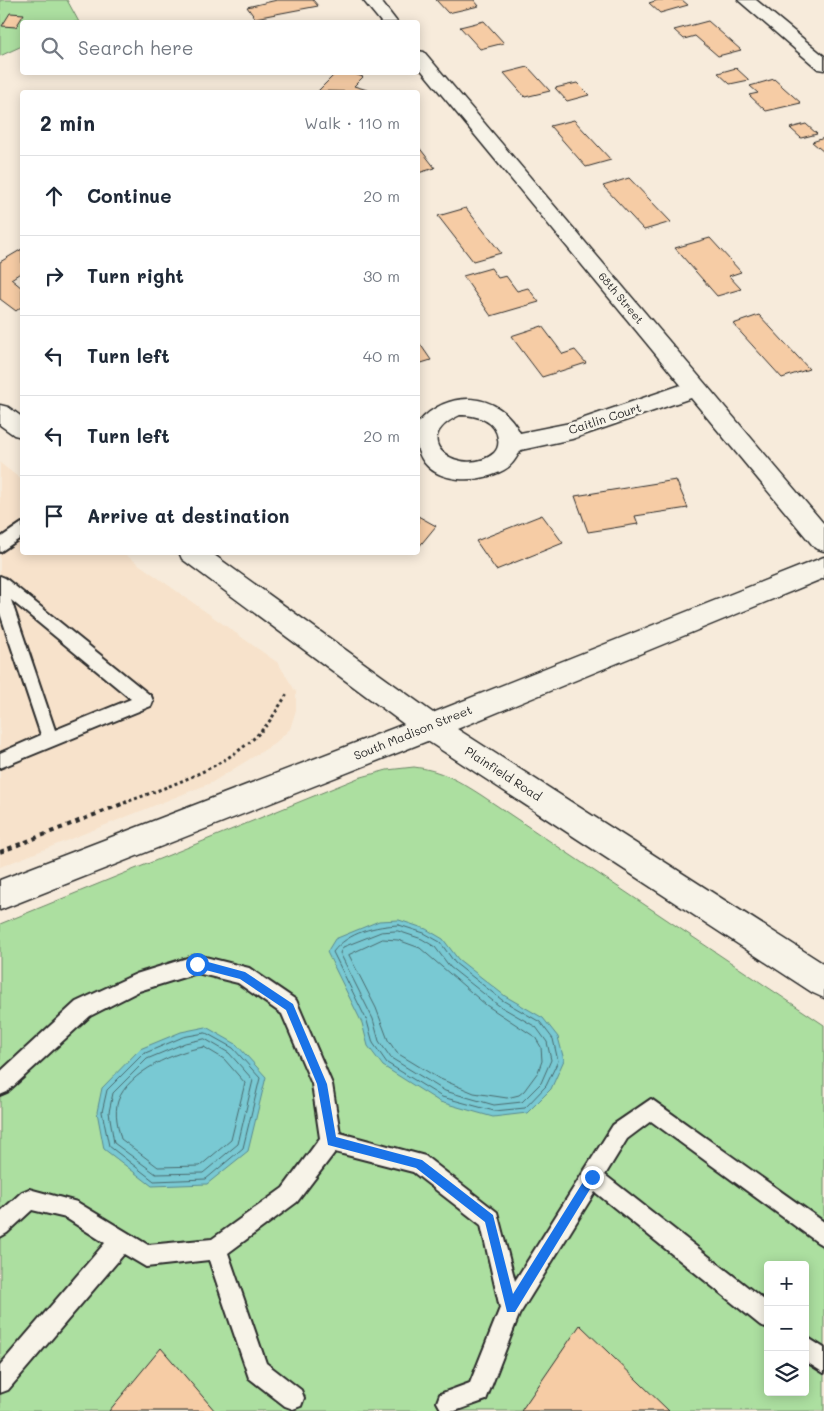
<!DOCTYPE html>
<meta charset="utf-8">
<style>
:root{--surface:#fff;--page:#f6f6f7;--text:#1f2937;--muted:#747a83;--line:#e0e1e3}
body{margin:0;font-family:Mali,sans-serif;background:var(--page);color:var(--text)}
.controls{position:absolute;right:15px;bottom:15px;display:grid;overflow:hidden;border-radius:5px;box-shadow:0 2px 12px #0003}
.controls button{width:45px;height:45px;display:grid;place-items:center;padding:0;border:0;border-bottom:1px solid var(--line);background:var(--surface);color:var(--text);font:25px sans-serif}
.stop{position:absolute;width:15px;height:15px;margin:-11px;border:4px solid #1a73e8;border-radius:50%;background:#fff}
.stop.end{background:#1a73e8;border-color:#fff;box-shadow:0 1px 5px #0008}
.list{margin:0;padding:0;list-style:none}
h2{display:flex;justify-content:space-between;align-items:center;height:65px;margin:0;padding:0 20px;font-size:21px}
h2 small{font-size:16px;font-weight:400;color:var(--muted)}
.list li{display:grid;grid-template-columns:32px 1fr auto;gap:15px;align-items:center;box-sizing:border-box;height:80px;padding:0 20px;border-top:1px solid var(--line)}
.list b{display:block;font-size:19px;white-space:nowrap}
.list em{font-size:16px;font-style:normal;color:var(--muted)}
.icon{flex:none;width:28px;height:28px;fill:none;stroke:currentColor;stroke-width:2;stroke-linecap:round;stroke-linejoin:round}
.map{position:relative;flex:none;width:824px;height:1411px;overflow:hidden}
.search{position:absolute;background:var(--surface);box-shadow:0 2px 12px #0003;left:20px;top:20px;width:400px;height:55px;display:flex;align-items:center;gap:12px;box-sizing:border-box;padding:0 18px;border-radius:5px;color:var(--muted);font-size:19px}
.panel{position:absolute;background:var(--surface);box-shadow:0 2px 12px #0003;left:20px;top:90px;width:400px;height:465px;border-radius:5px}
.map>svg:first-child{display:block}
</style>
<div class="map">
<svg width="824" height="1411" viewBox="0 0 824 1411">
<rect width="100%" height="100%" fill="#f7ebdb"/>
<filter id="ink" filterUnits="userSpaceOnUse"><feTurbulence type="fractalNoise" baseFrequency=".02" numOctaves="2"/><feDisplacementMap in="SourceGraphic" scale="10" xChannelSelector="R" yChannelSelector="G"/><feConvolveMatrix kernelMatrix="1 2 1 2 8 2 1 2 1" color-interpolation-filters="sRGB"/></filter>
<g filter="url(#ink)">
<path fill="#f7e2cb" d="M0,463L22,480V552L123,553L278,663L296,692V710L290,729L274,744L211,783L0,867Z"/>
<path fill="#acdfa0" stroke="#6c8566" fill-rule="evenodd" d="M0,0H67L79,22H22V46L0,56Z
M414,767C441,770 459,781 481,795L824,1025V1411H0V924L358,778L387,770ZM768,1265H805V1392H768Z"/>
<path fill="#79c9d3" stroke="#5a8a90" d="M399,920L426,929L443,939L458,959L505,996L543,1018L558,1037L564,1060L551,1089L527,1113L493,1117L440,1102L383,1066L368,1046L362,1023L327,952L335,939L379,921Z
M206,1027L236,1044L266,1077L248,1151L207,1184L152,1186L104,1149L97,1112L102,1088L140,1049L181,1032Z"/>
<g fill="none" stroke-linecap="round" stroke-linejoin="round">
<path stroke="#4a6a6e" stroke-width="1" d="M399,925L424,933L440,942L455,963L502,1000L540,1022L553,1039L558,1061L546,1086L525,1108L494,1111L442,1097L387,1063L373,1043L367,1021L333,952C348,932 376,926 399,925Z
M398,931L422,939L435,947L450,967L498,1005L536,1027L547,1042L551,1060L541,1083L522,1102L494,1105L445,1091L391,1058L379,1041L373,1019L340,953L343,947L381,932Z
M383,939L398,940L420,948L486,1005L535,1037L541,1047L542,1061L538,1072L524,1091L519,1095L507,1098L474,1093L438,1078L397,1053L388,1040L376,1008L349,955Z
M206,1033L233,1048L260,1078L243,1148L206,1179L154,1181L109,1146L102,1112L107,1090L143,1054L183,1037Z
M205,1039L229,1053L253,1080L238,1144L203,1173L156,1174L114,1143L109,1112L113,1093L147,1059L185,1043Z
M204,1047L224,1059L245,1083L231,1140L200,1166L158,1167L121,1139C118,1127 114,1113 118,1101C128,1072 176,1051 204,1047Z"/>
</g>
<path fill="#f6cca5" stroke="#2b2b2b" d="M277,0H313L318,6L255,18L247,7Z
M436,0H474L479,6L448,13Z
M658,0H682L688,5L660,13L649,3Z
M10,13L24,14L16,27L2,26Z
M484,21L504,43L480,49L460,27Z
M708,21L741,50L718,56L695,36L684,39L674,30Z
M528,67L550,91L525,97L504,73Z
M736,68L749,80L730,84L718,73Z
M337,72H349L363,77L354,86L374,92L318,91Z
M774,79L801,103L766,111L749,95L758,93L750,86Z
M577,83L589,95L567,101L555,88Z
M574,120L611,160L586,167L550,126Z
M806,124L817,134L801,138L790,128Z
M824,138V152L812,142Z
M418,146L435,168L418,173Z
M629,178L671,222L644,230L603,186Z
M466,208L501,253L473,261L438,216Z
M710,238L741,272L729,276L741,289L717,296L675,248Z
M22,249V272L11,279L22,288V306L16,311L0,299V262Z
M491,268L498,278L506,276L517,291L528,288L539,302L491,316L463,276Z
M759,315L809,369L782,378L733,324Z
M542,326L563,354L575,350L586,363L542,377L511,336Z
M418,341L431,360L418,364Z
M676,480L688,508L635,516L638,524L588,532L575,496Z
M542,515L563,543L496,570L476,541Z
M418,516L436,526L418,548Z
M580,1325L669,1411H521Z
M161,1348L215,1411H109Z"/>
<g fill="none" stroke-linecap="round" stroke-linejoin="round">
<defs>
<path id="service" d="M22,523V537L0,552V538Z
M0,576L5,578L151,696L153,701L151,706L0,768V753L41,735L0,613ZM11,600L131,699L55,730Z
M197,955L249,968L296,1000L332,1084L340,1133L425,1156L497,1212L515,1281L613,1125L651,1099L824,1222V1246L817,1242L651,1121L627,1139L605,1175L768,1303V1328L760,1325L595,1192L519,1315L486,1400L455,1411H442L437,1402L440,1394L470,1383L500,1308L481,1225L413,1172L335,1152L297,1202L228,1253L266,1363L301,1390L304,1398L301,1406L293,1409L285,1406L249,1378L209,1260L146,1267L124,1254L8,1390L0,1393V1365L105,1243L66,1218L32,1210L7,1233L0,1237V1212L22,1192L29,1189L77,1202L148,1245L212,1239L283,1188L320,1138L312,1084L282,1014L238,983L197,973L139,991L90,1016L7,1092L0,1095V1072L76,1002L136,974Z
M805,1336L824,1348V1373L805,1361Z"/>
<path id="minor" d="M363,0H380L397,22H381Z
M738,0H756L824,56V70L818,69Z
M418,51L424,52L824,524V551L815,548L691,398L572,439L521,450C516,458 512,466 504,470C479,484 431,485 419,453C415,445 418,432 418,423C447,389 499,390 520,433L570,423L681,385L418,66ZM460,415C476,415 496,420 498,439C499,444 498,449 494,453C464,479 403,441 460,415Z"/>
<path id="tertiary" d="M824,557V578L440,736L0,910V880L420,718Z"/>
<path id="secondary" d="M0,405L8,407L22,417V437L14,435L0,425Z
M179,552H210L440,718L824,964V998L813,993L420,736L182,559Z"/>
</defs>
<use href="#service" stroke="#2b2b2b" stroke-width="4"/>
<use href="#minor" stroke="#2b2b2b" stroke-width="3"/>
<use href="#tertiary" stroke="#2b2b2b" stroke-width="3"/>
<use href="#secondary" stroke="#2b2b2b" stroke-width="3"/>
<path stroke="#2b2b2b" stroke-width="3" stroke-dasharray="3 3" stroke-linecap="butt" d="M124,803C172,785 229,767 264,728C273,718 280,704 288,693"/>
<path stroke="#2b2b2b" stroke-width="4" stroke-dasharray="4.5 4.5" stroke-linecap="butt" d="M0,852L127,802"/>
<use href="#service" fill="#f7f3e8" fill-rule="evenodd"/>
<use href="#minor" fill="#f7f3e8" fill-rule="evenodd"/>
<use href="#tertiary" fill="#f7f3e8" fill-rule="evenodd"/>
<use href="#secondary" fill="#f7f3e8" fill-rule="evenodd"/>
</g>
</g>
<path fill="#1a73e8" d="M197,959L245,972L293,1004L327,1084L336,1137L422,1160L493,1215L513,1294L588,1174H595V1181L515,1312H507L506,1308L485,1222L416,1168L328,1145L317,1084L286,1010L240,979L194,967V961Z"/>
<g text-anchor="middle" stroke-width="5" stroke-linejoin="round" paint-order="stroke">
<g font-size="11" fill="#2b2b2b" stroke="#f7f3e8">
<text transform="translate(621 298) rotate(50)" y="4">68th Street</text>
</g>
<g font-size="12" fill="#2b2b2b" stroke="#f7f3e8">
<text transform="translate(605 419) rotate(-18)" y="4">Caitlin Court</text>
<text transform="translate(413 733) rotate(-22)" y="4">South Madison Street</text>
<text transform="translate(503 774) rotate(33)" y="4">Plainfield Road</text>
</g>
</g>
</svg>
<div class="controls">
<button>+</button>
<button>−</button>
<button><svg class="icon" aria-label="layers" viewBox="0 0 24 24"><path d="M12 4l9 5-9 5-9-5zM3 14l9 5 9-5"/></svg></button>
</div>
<div class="stop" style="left:197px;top:964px"></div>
<div class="stop end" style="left:592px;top:1177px"></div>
<div class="search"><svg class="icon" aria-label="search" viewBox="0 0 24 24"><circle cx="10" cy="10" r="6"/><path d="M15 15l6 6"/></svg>Search here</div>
<section class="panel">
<h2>2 min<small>Walk · 110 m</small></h2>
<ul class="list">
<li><svg class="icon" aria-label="ahead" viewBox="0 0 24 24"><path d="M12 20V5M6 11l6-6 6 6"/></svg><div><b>Continue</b></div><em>20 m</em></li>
<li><svg class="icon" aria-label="right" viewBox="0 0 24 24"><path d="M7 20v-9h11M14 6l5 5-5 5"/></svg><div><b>Turn right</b></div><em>30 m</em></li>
<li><svg class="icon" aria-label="left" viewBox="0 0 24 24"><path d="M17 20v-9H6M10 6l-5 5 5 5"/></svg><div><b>Turn left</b></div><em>40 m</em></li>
<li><svg class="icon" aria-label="left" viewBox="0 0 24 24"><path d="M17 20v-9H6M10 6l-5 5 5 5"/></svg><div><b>Turn left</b></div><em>20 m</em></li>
<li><svg class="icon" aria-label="arrive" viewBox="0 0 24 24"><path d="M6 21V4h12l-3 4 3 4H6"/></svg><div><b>Arrive at destination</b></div></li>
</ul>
</section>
</div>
